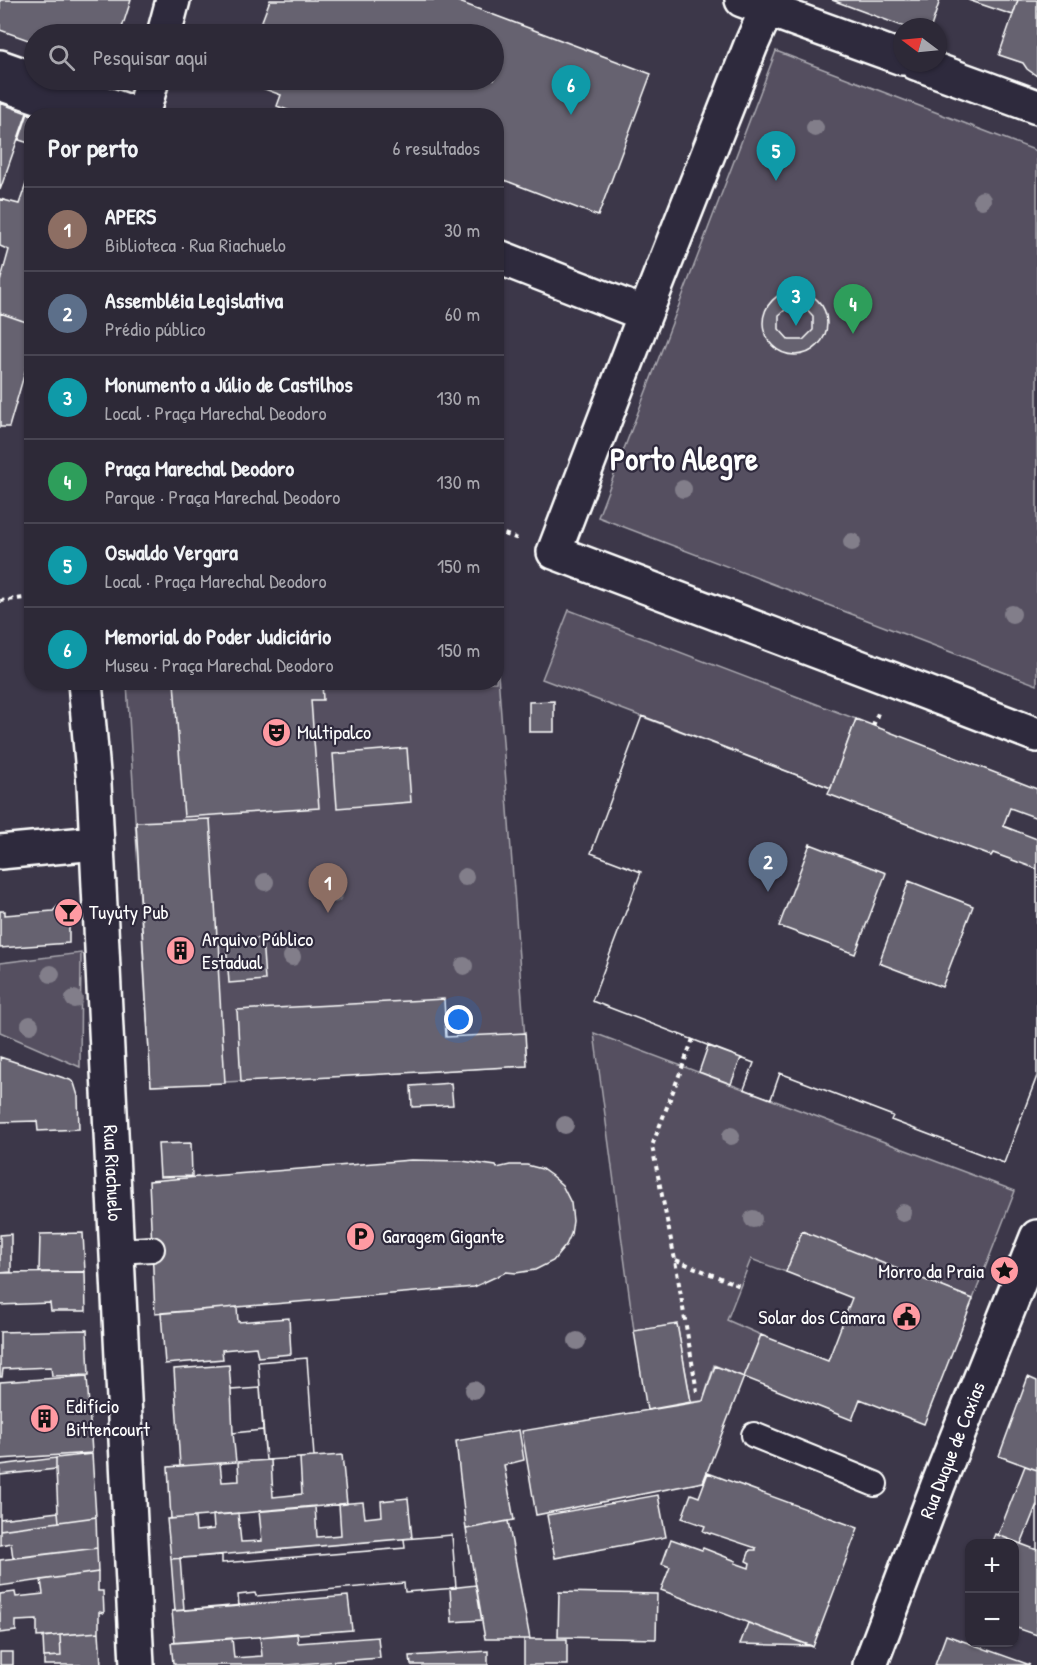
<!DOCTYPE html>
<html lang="pt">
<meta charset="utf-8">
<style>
:root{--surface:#2d2937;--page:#35313f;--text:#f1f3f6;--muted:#a7a6ad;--line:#484552;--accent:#bca0f2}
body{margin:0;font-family:"Patrick Hand",sans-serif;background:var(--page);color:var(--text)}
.controls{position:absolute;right:18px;bottom:18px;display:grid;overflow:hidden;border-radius:12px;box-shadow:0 2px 4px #0004}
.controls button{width:54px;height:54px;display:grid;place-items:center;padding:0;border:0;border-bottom:2px solid var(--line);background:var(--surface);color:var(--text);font:30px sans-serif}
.compass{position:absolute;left:893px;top:18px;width:54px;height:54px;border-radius:50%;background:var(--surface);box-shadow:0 2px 4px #0004;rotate:286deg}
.you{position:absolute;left:459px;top:1020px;width:21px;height:21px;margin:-15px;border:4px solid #fff;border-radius:50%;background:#1a73e8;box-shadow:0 0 0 9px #1a73e833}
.badge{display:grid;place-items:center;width:39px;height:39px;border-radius:50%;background:var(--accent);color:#fff;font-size:20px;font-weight:700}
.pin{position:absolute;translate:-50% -50px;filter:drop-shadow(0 2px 3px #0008)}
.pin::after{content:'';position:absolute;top:32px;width:21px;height:18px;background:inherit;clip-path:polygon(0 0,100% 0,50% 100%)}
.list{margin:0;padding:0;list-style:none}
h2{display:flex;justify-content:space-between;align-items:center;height:78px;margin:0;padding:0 24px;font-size:26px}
h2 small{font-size:20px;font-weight:400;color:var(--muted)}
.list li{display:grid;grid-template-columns:39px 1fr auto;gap:18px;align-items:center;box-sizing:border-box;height:84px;padding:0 24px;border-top:2px solid var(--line)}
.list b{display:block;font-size:22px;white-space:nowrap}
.list p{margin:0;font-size:20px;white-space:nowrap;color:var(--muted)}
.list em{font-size:20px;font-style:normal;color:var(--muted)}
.icon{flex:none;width:33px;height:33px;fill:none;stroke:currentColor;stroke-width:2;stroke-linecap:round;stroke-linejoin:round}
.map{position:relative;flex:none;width:1037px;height:1665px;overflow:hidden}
.search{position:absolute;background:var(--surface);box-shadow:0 2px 4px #0004;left:24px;top:24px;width:480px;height:66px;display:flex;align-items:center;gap:15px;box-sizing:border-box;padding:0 21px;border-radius:33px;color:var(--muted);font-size:22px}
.panel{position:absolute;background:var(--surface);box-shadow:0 2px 4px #0004;left:24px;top:108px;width:480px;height:582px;border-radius:24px}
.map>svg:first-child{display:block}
</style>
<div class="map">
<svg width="1037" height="1665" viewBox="0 0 1037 1665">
<rect width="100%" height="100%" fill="#3c3749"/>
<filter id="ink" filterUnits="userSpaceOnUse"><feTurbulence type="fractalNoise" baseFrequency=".0167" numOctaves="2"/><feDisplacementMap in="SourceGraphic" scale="12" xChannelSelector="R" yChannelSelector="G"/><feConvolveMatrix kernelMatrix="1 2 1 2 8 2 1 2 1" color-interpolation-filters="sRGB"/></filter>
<g filter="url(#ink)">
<path fill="#555060" stroke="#aaa8b0" stroke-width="1.5" d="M776,51L1037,151V685L598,517Z
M569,610L856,719L831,788L542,679Z
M497,661L527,1066L151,1086L127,683L496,682Z
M81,953V954L80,1067L0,1032V963Z
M594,1033L1015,1191L973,1299L802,1232L786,1272L751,1259L727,1320L761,1335L744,1377L714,1365L703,1401L691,1402L677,1324L634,1331Z"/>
<path fill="#666270" stroke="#fff" stroke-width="1.5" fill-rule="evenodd" d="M0,0H131L120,34H34V42L0,30Z
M270,0H454L651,74L598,216L496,177V116H303L277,106L281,95L240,80H494V34H257Z
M832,0H940L931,27H905Z
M968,0H1018L1013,15Z
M1018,0H1037V76L1027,69L1023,63L999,55Z
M0,103L27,113L0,190Z
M28,113L36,116H32V144L19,140Z
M32,167V324L0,313V282L9,250L0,246V199L19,204Z
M763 323a32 32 0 1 1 64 0a32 32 0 1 1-64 0Z
M790,306H804L813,316V330L803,340H789L779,329V315Z
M0,313L32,324V348L9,427H0Z
M174,682H322L323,700H311L319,808L184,817Z
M554,701V732H529V702Z
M642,716L831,788L828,794L991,856L993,853L1037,869V1076L1004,1163L891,1120L893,1116L780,1073L771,1099L744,1089L754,1063L592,1001L641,872L591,853ZM810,844L886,873L855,954L779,926ZM909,881L973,906L942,987L879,963Z
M642,716L831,788L856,719L1037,789V818L1010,808L1003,826L1037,839V1076L1004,1163L891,1120L893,1116L780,1073L771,1099L744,1089L754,1063L592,1001L641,872L591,853Z
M407,748L411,802L337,808L333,754Z
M210,819L217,937H219L220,963L218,964L225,1083L151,1086L136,822Z
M58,906H63L71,910L72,916L69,921V943L0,948V911H5V915L53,911Z
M262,938L265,980L229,983L226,941Z
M444,999L446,1037L525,1033L527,1066L241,1082L237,1010Z
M708,1046L741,1058L731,1084L699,1072Z
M0,1057L70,1080L74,1083L78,1096L79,1129L38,1131L37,1121L0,1122Z
M451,1083L453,1105L412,1107L411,1086Z
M191,1143L192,1176L160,1177L158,1144Z
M411,1160L462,1161L496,1166L497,1168L510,1165H527L542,1169L552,1176L562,1185L571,1203L573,1221L571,1234L566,1245L553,1261L535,1270L516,1273L506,1272L474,1287L155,1314L149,1181Z
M802,1231L973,1299L924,1424L860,1399L852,1420L744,1377L761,1335L828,1361L852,1298L786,1272Z
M83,1233L85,1272H39L40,1234Z
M11,1234V1272L0,1273V1235Z
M85,1272L86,1311H51L50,1303L0,1305V1273Z
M237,1307L238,1322L289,1318L291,1354L258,1357L256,1347L222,1350L223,1359L165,1364L161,1313Z
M677,1324L691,1402L647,1410L634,1331Z
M87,1330L89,1375L52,1376L51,1367L3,1369L2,1377H0V1332Z
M307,1358L314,1457L266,1460L263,1430L233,1433L236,1462L180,1466L174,1369L229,1365L231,1390L260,1388L258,1362Z
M307,1358L314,1457L266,1460L258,1362Z
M715,1366L744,1377L703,1482L536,1515L522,1431L703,1401Z
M87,1376L92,1453L0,1459V1382Z
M1028,1377L1037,1381V1470L999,1456Z
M260,1388L263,1430L233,1433L231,1390Z
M519,1430L524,1460L504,1465L514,1520L466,1529L456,1441Z
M92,1454L96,1517L59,1522L58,1512L0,1519V1475L56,1469V1458Z
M342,1455L347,1504L171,1519L168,1467L220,1463L222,1482L239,1481L238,1462L271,1460L273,1497L302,1494L300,1458Z
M56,1458V1469L0,1475V1465Z
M1025,1466L1037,1470V1550L998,1535Z
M56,1469L58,1512L0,1519V1475Z
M708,1473L858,1528L813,1647L661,1590L670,1567L662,1564L671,1539L702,1550L703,1548L736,1561L735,1563L749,1568L750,1563L746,1561L750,1550H756V1548L711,1533L710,1534L703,1531L705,1526L682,1518L691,1494L699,1497Z
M658,1495L666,1537L555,1558L547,1515Z
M408,1498L412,1538L171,1559L167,1519L195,1517L196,1531L214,1529L213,1515L238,1513L241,1542L262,1541L259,1511L315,1506L317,1537L341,1535L339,1504L363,1502L365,1518L382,1516L381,1501Z
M1037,1504V1550L1021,1544Z
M58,1512L59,1522L0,1530V1519Z
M96,1517L97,1548L13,1558L11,1543L0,1545V1530Z
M508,1521L530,1639H485L466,1529Z
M995,1534L1037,1550V1635L1014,1627V1544H991Z
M452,1535L456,1588L405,1592L404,1583L256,1596L255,1593L238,1595L239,1606L184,1610L180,1558L222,1555V1563L405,1548L404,1539Z
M452,1535L456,1588L405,1592L404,1583L256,1596L255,1593L238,1595L239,1606L175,1611L171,1559L222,1555V1563L405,1548L404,1539Z
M97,1548L98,1572L0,1586V1560Z
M98,1572V1591H103L104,1613L99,1612V1632L37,1637V1620L16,1621V1631L0,1633V1594L15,1592L16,1597L43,1594L41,1580Z
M476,1585L482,1620L452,1622L450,1588Z
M559,1592L657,1594L656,1639L558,1637Z
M348,1596L352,1630L175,1643L172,1611Z
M748,1623L812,1646L740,1644Z
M99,1632L101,1665H44V1657L61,1656L60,1635Z
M297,1633L298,1643L378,1637L380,1658L287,1665H175V1663H173L171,1643L232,1638L234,1658L262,1656L260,1637Z
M60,1635L61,1656L44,1657L43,1637Z
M946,1635L1030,1665H935Z
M524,1639H567V1665H524Z
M488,1651V1665H411L410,1656Z
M0,1652H13V1665H0Z"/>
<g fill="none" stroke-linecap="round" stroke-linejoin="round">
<defs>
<path id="service" d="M0,88L81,116
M116,1251L152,1249
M754,1435L875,1484"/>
<path id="minor" d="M742,0L902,58
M771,0L751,45L645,314L554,552L891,679L1037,735
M916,63L1037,107
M0,67L34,79
M37,80L141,116
M496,256L645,314"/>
<g id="tertiary">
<path d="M164,34L173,0"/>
<path d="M142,116L152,80"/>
<path id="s1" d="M85,682L94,784L137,1665"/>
<path d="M0,852L96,843"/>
<path id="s2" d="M870,1665L938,1485L1037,1237"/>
</g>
</defs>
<use href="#service" stroke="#fff" stroke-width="28"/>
<use href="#minor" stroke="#fff" stroke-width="38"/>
<use href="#tertiary" stroke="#fff" stroke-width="38"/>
<path stroke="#fff" stroke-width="4" stroke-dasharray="4.5 4.5" stroke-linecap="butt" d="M496,531L521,540
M0,601L32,597
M873,726L878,713
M693,1039L652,1146L675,1260L697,1392
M676,1260L740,1286"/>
<use href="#service" stroke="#2f2a3d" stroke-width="24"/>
<use href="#minor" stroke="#2f2a3d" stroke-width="33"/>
<use href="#tertiary" stroke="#2f2a3d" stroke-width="33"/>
</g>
<g fill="#827e8a">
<circle cx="815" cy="128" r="9"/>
<circle cx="982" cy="200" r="9"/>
<circle cx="683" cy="489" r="9"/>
<circle cx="852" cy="542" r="9"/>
<circle cx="1012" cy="614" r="9"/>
<circle cx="465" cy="877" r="9"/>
<circle cx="265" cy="882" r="9"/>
<circle cx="334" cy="894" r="9"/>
<circle cx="292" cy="957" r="9"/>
<circle cx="464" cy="966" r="9"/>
<circle cx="51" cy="974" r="9"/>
<circle cx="74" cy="999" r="9"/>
<circle cx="30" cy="1025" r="9"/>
<circle cx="565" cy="1125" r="9"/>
<circle cx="731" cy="1136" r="9"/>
<circle cx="903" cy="1213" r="9"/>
<circle cx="753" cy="1219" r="9"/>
<circle cx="577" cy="1341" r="9"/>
<circle cx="474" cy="1390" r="9"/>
</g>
</g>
<defs>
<symbol id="theatre-disc" viewBox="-11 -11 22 22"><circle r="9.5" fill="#ff9aa2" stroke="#2f2a3d"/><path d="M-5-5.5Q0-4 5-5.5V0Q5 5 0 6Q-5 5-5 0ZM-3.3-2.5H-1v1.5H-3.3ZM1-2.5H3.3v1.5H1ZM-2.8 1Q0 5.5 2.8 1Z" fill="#111"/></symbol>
<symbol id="bar-disc" viewBox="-11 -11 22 22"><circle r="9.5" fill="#ff9aa2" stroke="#2f2a3d"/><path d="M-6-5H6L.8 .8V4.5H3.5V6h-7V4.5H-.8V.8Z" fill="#111"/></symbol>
<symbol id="building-disc" viewBox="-11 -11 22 22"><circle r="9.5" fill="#ff9aa2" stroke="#2f2a3d"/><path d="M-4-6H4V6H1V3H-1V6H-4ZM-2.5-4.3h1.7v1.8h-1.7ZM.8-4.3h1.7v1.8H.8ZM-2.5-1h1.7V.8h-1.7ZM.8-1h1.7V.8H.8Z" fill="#111"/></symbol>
<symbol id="parking-disc" viewBox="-11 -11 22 22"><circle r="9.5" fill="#ff9aa2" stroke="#2f2a3d"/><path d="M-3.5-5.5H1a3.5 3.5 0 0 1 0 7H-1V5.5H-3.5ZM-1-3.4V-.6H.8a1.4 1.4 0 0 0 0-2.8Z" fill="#111"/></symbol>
<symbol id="sight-disc" viewBox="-11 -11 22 22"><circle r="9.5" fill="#ff9aa2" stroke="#2f2a3d"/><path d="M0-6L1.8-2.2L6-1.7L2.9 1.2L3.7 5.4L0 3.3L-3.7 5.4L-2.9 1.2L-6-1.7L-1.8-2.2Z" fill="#111"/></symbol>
<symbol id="civic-disc" viewBox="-11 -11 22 22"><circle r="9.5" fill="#ff9aa2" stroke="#2f2a3d"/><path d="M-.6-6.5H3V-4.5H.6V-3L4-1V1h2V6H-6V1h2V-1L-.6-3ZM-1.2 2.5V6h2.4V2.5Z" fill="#111"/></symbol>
</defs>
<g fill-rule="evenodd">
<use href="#theatre-disc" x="260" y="716" width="33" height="33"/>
<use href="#bar-disc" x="52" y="896" width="33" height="33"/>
<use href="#building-disc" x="164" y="934" width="33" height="33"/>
<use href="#parking-disc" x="344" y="1220" width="33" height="33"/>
<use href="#sight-disc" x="988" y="1254" width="33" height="33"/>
<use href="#civic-disc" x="890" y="1300" width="33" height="33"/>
<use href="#building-disc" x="28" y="1402" width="33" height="33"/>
</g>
<g text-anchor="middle" stroke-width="4.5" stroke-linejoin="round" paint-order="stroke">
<g font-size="20" fill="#fff" stroke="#2f2a3d" text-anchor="start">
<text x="297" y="739">Multipalco</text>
<text x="89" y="919">Tuyuty Pub</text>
<text x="202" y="946">Arquivo Público<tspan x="202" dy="23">Estadual</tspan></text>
<text x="382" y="1243">Garagem Gigante</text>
<text x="984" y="1278" text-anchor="end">Morro da Praia</text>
<text x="885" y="1324" text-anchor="end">Solar dos Câmara</text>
<text x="66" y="1413">Edifício<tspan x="66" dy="23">Bittencourt</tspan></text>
</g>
<g font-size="20" fill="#fff" stroke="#2f2a3d">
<text dy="7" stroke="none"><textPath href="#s1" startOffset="492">Rua Riachuelo</textPath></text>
<text dy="7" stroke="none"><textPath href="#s2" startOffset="230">Rua Duque de Caxias</textPath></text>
</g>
<g font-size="32" font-weight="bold" fill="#fff" stroke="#2f2a3d">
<text x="684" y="470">Porto Alegre</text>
</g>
</g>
</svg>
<div class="controls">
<button>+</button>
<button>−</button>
</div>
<svg class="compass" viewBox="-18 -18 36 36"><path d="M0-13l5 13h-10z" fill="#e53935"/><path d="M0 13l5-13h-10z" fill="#a7a6ad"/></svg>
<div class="you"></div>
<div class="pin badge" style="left:328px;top:913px;background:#8d6e63">1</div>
<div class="pin badge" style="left:768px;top:892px;background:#5c6f8a">2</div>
<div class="pin badge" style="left:796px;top:326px;background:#0f9aa8">3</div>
<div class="pin badge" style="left:853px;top:334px;background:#2e9e5b">4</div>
<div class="pin badge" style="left:776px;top:181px;background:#0f9aa8">5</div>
<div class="pin badge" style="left:571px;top:115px;background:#0f9aa8">6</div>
<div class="search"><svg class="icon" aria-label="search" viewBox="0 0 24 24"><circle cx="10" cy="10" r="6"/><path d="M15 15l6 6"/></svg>Pesquisar aqui</div>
<section class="panel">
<h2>Por perto<small>6 resultados</small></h2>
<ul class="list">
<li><span class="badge" style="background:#8d6e63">1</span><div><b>APERS</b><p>Biblioteca · Rua Riachuelo</p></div><em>30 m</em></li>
<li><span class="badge" style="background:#5c6f8a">2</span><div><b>Assembléia Legislativa</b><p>Prédio público</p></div><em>60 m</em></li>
<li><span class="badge" style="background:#0f9aa8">3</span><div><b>Monumento a Júlio de Castilhos</b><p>Local · Praça Marechal Deodoro</p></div><em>130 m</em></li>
<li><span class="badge" style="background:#2e9e5b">4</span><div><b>Praça Marechal Deodoro</b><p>Parque · Praça Marechal Deodoro</p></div><em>130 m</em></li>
<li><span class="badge" style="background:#0f9aa8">5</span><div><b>Oswaldo Vergara</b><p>Local · Praça Marechal Deodoro</p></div><em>150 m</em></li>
<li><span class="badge" style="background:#0f9aa8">6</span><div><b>Memorial do Poder Judiciário</b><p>Museu · Praça Marechal Deodoro</p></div><em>150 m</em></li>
</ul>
</section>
</div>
